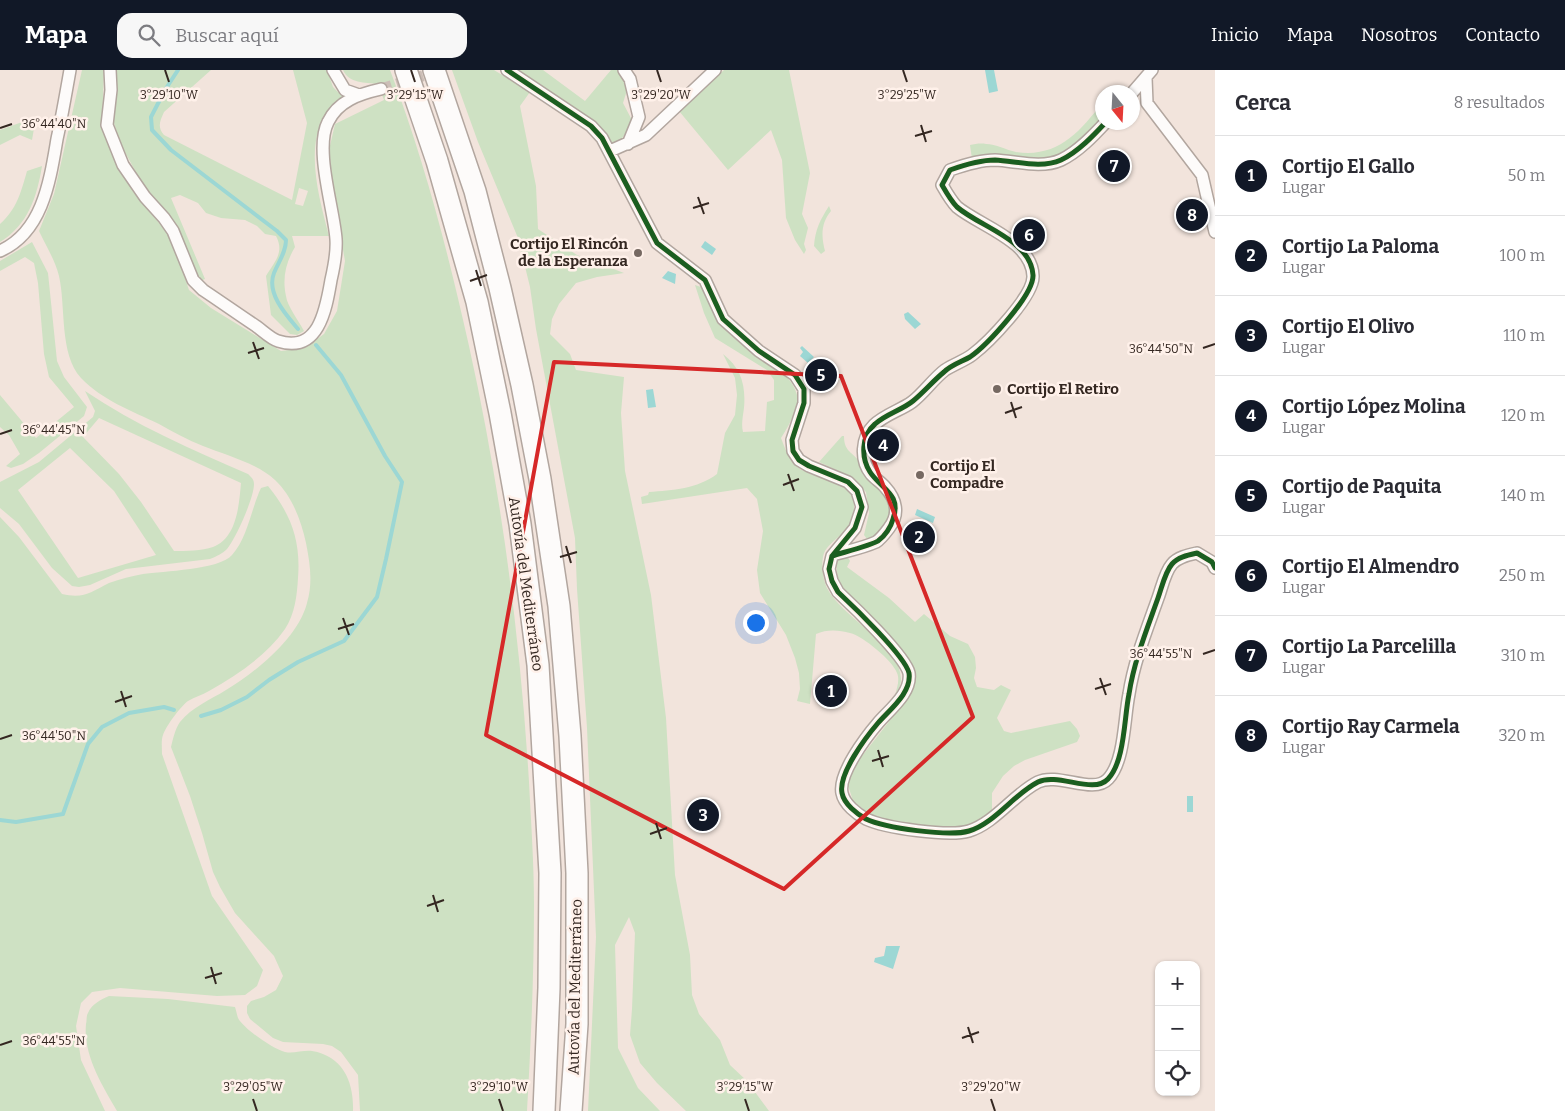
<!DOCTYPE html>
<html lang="es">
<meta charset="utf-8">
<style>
:root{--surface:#fff;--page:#f7f7f7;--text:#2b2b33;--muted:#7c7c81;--line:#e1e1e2;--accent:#111827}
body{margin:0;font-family:Bitter,serif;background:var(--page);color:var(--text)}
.controls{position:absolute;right:15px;bottom:15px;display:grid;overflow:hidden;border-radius:10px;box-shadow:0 1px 4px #0004}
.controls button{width:45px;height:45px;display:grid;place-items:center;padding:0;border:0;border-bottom:1px solid var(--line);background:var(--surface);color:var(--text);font:25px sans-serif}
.compass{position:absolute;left:1095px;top:15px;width:45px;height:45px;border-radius:50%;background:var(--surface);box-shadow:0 1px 4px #0004;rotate:162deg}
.you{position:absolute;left:755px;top:552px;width:18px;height:18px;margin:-12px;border:4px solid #fff;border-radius:50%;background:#1a73e8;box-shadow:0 0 0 8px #1a73e833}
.badge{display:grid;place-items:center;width:32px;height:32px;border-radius:50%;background:var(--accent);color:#fff;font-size:16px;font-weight:700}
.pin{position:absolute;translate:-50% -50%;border:2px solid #fff;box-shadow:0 1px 5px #0006}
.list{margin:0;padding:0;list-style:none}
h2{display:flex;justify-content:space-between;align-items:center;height:65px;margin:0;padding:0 20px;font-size:21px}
h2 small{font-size:16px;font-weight:400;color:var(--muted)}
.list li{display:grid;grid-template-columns:32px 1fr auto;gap:15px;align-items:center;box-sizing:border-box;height:80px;padding:0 20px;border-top:1px solid var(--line)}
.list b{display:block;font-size:19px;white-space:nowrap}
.list p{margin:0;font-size:16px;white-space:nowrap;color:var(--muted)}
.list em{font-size:16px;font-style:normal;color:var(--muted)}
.icon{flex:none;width:28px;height:28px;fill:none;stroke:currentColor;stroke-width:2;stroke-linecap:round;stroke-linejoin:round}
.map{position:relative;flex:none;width:1215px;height:1041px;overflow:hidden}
header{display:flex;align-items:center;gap:30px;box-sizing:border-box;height:70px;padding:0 25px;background:var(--accent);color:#fff}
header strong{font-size:24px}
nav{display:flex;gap:28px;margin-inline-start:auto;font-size:18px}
.search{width:350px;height:45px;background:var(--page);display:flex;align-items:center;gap:12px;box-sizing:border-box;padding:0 18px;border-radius:15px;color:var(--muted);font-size:19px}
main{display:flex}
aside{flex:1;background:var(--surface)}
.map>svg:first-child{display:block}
</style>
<header>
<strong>Mapa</strong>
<div class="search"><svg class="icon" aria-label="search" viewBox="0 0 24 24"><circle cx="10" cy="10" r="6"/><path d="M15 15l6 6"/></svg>Buscar aquí</div>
<nav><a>Inicio</a><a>Mapa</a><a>Nosotros</a><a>Contacto</a></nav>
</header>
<main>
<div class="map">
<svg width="1215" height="1041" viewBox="0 0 1215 1041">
<rect width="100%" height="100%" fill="#f2e4dc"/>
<path fill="#cee1c3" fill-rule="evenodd" d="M82,0H104L102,56L106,68L114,89L134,123L171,167L189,220L211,238L281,281L305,278L324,264L337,241L345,191L335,134L329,80L335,54L384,30L378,14C365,12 349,14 343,0H390C424,89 448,182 469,276C501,421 520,564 529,712C531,752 534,793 534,834C534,903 531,972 527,1041H360L358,1005L341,982L332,976L323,974L283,972L273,968L250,949L247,943V936L251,931L264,927L276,920L283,906L274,886L235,843L220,817L213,802L202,763L190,726L171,677C173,669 175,659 180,652C192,637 210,630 226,620C256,602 298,568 307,533C313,513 310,493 306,473C301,450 292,426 275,410C257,393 225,385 203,376C188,370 173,362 159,354C132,341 102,330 81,308C59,284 66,237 59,206C55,190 46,176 39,161L54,124Z
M116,0H211L164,42C160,51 157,57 164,65L292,130L307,53L293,0H327L333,17L343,27C332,37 320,50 317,65C310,97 321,135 329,166H292L295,177C286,192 282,208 286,226C287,236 299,251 304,261L297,265L290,264L271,245L266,206C274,192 285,183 276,166L265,164L257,156L245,150L221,148L206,143L198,133L180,125L171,128L205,209L200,211L177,156L143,115L121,75L113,50L117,27ZM299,118L308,121L303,136L295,134Z
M452,0H494L530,22L520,36L536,116L538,159L577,185L624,203L597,207L576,213L559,234L552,249L550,264L570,284L576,300L624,307L621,343L625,401L651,525L666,648L675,805L690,885L692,925L699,944L720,970L730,995L747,1011L769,1041H686L657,1013L640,993L630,965L632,939L635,863L629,847L615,875L618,978L638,1018L660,1041H588L596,867L587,658L577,519L575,468L536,259L530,217L518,168L478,72Z
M518,0H543L585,31L611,0H619L628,17L623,33L633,52L621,70L613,73L590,49Z
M724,0H789L810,103L802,144L808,158L804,174L806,180L804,184L795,170L786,148L782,90L771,60L728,100L679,41Z
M1102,33V52L1063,83L1052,87L1037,90L972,89L970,75C975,74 981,73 986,74C996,74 1006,80 1016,82C1057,88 1079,63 1102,33Z
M36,47L32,70L20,65L0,75V60Z
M42,96C37,127 28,155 0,172V154C17,139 21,122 27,101Z
M829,136L831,141C821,153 821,166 825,181L821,184L814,176C815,160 820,150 829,136Z
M32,172L48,203L57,291L64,307L87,337L84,346L39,383L23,394L11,398L6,396L20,384L9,365L0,357V325L36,368L74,337L49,307L44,284L38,213L34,193L25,187L0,201V191Z
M695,215L701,217C712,239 727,259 745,276C762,293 791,300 797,325C800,337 787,359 781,368C785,378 788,388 795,395C810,409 845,409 853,428C855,431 854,435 854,439C855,460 835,466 825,481C820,490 823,510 827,518C843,549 903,576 901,611C901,616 897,621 895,625C897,618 900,610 897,603C893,591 863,566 850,563C839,560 827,559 816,564L810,634L797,631L800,619L799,603L795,588L786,565L760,523L757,500L763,461L757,429L747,418L642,434L641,427L648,425L649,422C673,420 697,419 717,404L725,363L735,345L737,325L735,308L723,284C741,298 746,315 744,338C743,346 741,354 743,362L765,361L767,332L774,330V310L767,300L715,268L704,243Z
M85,321C135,355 193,380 248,404C251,407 254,409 254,414C254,428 236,468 227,479C222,484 217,486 210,489L126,499L90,515L79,517L72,516L52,498L19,454L0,438V412L39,392L93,347L95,341ZM99,348L241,413C239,435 237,468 213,477C202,481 186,481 174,481L141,432L119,404L83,367ZM70,378L114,421L156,485L78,508L18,420Z
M842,366H844C844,381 851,381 859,391C863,396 865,403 869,408C885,426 901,435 883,459C879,464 874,469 867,469L864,465L869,443L866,422L847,405L819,392Z
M268,416C291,444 301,471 298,508C297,525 295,544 285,559C266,586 237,605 209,621C202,625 195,627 188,631C181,636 166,656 163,665C161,670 162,678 162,684L212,826L263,900L257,916L245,925L217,926L120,918L92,922L81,933L76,956L81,990L105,1041H0V447L19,467L62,524C84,529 91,522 109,513C120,509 132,506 143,504C163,501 219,500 232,485C248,467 251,439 261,418Z
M846,484L850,491L847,497L889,528L915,552L924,544L950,566L968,574L975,587L976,598L974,608L977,617L994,620L1001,615L1011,620L997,648L1004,661L1011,663L1070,651L1077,659L1080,666L1077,672L1025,690L1014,696L1003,706L992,723V740L984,747L966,757H929L896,753L873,746L863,739L853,731L847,712L858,691L902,635L914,613L913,598L903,581L881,557L844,521L838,508L836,495L840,487Z
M109,926L168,929L235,937C236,940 237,945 238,948C244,959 273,979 285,982C293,984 303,980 312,981C343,986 354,1012 353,1041H117C102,1015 83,985 86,954C87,951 86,946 88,943C92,934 100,930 109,926Z"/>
<path fill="#9cd7d4" d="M985,0H994L998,21L989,23Z
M705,171L716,179L712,185L701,177Z
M668,201L676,204L675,214L662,208Z
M908,242L921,254L915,259L905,249L904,244Z
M802,276L814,287L808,293L800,286L803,282L800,278Z
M653,319L656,337L648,338L646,320Z
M917,439L935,447L933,453L915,445Z
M1187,726H1193V742H1187Z
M886,876H900L893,899L874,892L875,888L884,886Z"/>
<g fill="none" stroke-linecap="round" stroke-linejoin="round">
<path stroke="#9cd7d4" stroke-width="4" d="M178,0L165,20L151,47L152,60L171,80L277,161L286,170C286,182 279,191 274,203C266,223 286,245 298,259
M201,646L221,640L247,627L269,610L298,592L344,571L377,527L386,489L402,412L385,386L341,305L316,275
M0,750L16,752L63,744L88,674L102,657L129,643L164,637L174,640"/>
<path stroke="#ccbeb7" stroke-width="11" stroke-dasharray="11 5.5" stroke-linecap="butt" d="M381,19L438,1"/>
<defs>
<path id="street" d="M110,0L111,20L107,55L123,95L145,127L164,148L173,161L193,210L203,220C221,232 238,244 256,256C263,261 271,269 278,271C319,284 326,239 331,210C334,197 337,183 336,169C334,139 314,79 328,52C338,31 359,24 381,19
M333,0L345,20L359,25
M507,0L591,56L602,68L657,173L705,210L723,249L759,281L795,305L804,319V333L792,370L793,381L799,390L809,396L848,412L857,421L862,437L855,458L832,486L829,499L832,511L838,522C853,536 905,586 909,603C912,623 889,640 878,653C866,667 838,704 842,723C844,734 857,744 866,749C885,758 949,767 969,761C995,753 1014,724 1038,712C1058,702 1093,725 1108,709C1125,691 1124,648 1129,624C1134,591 1147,559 1158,528C1162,517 1165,502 1172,494C1178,487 1188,485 1197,483L1212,492L1215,498
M624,0L630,9L639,47L628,74
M1146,8L1147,33L1202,105L1215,162
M1132,23L1152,0
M610,81L646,65L715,0
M0,181C43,162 50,110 57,69C62,46 66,23 70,0
M833,485C847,481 863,478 876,472C881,469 886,462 889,458C900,444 896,429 885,417C881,412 875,409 871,404C860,390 861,368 874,355C884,345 901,340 912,332C924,323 933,309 945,300C954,294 964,291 972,285C988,273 1034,226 1033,206C1032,171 980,156 957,137C951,131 946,122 942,115L950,100C964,95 980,90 995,90C1016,91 1041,99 1061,90C1078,82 1094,65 1106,52"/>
<path id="highway" d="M406,0L437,91L477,232L500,343L520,454L538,595L550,803L549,918L544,1041
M434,0L475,121L500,218L522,315L540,409L559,536L570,666L577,803V954L571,1041"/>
</defs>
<use href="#street" stroke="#b2a69f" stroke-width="14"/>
<use href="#highway" stroke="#b2a69f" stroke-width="24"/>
<use href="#street" stroke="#fdfbfa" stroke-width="11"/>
<use href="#highway" stroke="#fdfbfa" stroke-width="21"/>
<defs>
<path id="cycleway" d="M507,0L591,56L602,68L657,173L705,210L723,249L759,281L795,305L804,319V333L792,370L793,381L799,390L809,396L848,412L857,421L862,437L855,458L832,486L829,499L832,511L838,522C853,536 905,586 909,603C912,623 889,640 878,653C866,667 838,704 842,723C844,734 857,744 866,749C885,758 949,767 969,761C995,753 1014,724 1038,712C1058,702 1093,725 1108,709C1125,691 1124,648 1129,624C1134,591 1147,559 1158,528C1162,517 1165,502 1172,494C1178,487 1188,485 1197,483L1212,492L1215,498
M832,486C841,483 872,475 878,471C885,466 891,457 893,449C902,424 881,419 870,402C861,388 861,366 875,354C886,344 902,340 913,331C924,322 933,311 944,302C951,295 961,292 970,287C986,276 1034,225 1033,205C1031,170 980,157 957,137C951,131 946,122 942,115L950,100C964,95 980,90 995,90C1016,91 1041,99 1061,90C1078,82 1094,65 1106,52"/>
</defs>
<use href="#cycleway" stroke="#fff1ea" stroke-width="8"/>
<use href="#cycleway" stroke="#1b5e20" stroke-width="5"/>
</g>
<path fill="none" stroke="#d62828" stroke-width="4" stroke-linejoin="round" d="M554,292L841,306L973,647L784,819L486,665Z"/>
<path fill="none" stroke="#342721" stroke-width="2" d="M165,0L169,12M411,0L415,12M657,0L661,12M903,0L907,12M921,55L926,72M0,58L12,54M915,66L932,61M698,127L704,144M693,138L709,133M476,200L481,216M470,211L487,205M253,272L259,289M1203,278L1215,274M248,283L264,278M1011,332L1016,348M1005,343L1022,337M0,364L12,360M788,404L794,421M783,415L799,409M566,476L571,493M560,487L577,482M343,548L349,565M338,559L354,554M1203,584L1215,580M1100,608L1106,625M1095,619L1111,614M121,621L126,637M115,632L132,626M0,669L12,665M878,680L883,697M872,691L889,686M656,753L661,769M650,764L667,758M433,825L438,842M427,836L444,830M211,897L216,914M205,908L222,903M968,957L973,973M962,968L979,962M0,975L12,971M253,1029L257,1041M499,1029L503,1041M745,1029L749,1041M991,1029L995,1041"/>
<g fill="#766962" stroke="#fff1ea" stroke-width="2">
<circle cx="638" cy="183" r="5"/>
<circle cx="997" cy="319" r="5"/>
<circle cx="920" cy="405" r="5"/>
</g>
<g text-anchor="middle" stroke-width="5" stroke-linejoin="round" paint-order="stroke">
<g font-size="15" font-weight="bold" fill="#342721" stroke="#fff1ea" text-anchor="start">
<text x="628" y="179" text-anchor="end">Cortijo El Rincón<tspan x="628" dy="17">de la Esperanza</tspan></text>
<text x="1007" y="324">Cortijo El Retiro</text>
<text x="930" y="401">Cortijo El<tspan x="930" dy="17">Compadre</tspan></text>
</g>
<g font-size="15" fill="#342721" stroke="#fff1ea">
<text transform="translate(526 514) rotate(82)" y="5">Autovía del Mediterráneo</text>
<text transform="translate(575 917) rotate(-89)" y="5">Autovía del Mediterráneo</text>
</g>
</g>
<g font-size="12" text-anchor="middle" fill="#342721" stroke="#fff1ea" stroke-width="5" stroke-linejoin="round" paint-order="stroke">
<text x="169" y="29">3°29'10"W</text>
<text x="415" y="29">3°29'15"W</text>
<text x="661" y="29">3°29'20"W</text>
<text x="907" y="29">3°29'25"W</text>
<text x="54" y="58">36°44'40"N</text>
<text x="1161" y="283">36°44'50"N</text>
<text x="54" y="364">36°44'45"N</text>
<text x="1161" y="588">36°44'55"N</text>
<text x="54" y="670">36°44'50"N</text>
<text x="54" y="975">36°44'55"N</text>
<text x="253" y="1021">3°29'05"W</text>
<text x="499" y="1021">3°29'10"W</text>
<text x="745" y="1021">3°29'15"W</text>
<text x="991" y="1021">3°29'20"W</text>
</g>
</svg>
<div class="controls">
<button>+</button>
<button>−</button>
<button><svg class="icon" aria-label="locate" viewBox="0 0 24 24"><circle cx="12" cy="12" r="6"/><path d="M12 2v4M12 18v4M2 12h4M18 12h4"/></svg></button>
</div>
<svg class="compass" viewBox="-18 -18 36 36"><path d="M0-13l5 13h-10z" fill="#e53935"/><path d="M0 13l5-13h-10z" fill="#7c7c81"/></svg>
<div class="you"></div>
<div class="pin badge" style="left:831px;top:621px">1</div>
<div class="pin badge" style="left:919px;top:467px">2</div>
<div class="pin badge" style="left:703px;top:745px">3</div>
<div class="pin badge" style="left:883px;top:375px">4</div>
<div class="pin badge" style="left:821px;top:305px">5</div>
<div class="pin badge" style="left:1029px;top:165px">6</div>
<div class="pin badge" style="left:1114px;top:96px">7</div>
<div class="pin badge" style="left:1192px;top:145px">8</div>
</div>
<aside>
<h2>Cerca<small>8 resultados</small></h2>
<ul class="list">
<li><span class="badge">1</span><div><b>Cortijo El Gallo</b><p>Lugar</p></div><em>50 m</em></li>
<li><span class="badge">2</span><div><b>Cortijo La Paloma</b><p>Lugar</p></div><em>100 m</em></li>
<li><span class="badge">3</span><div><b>Cortijo El Olivo</b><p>Lugar</p></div><em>110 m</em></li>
<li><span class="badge">4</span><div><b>Cortijo López Molina</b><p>Lugar</p></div><em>120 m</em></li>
<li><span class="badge">5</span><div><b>Cortijo de Paquita</b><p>Lugar</p></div><em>140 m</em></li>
<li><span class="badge">6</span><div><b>Cortijo El Almendro</b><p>Lugar</p></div><em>250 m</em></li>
<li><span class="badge">7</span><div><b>Cortijo La Parcelilla</b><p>Lugar</p></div><em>310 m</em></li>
<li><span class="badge">8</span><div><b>Cortijo Ray Carmela</b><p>Lugar</p></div><em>320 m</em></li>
</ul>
</aside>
</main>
